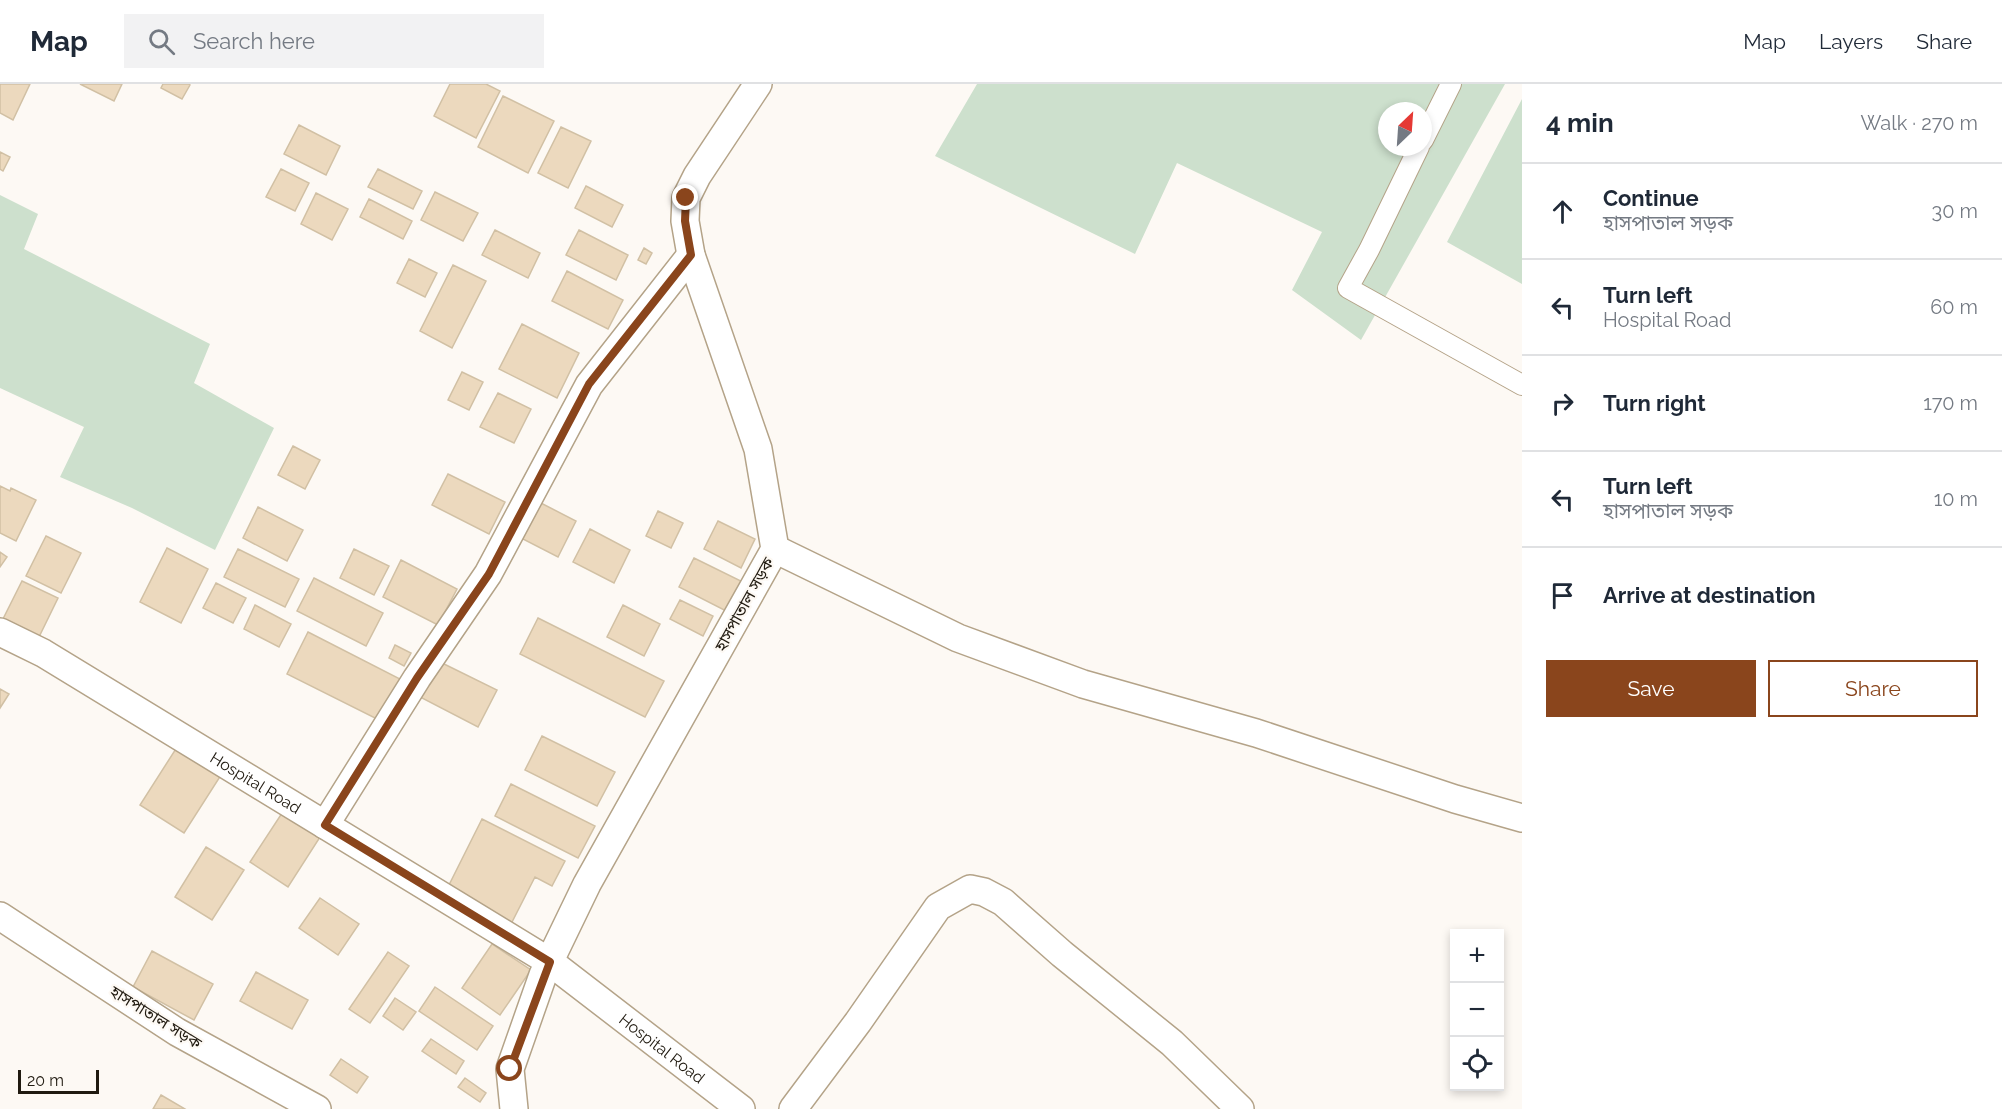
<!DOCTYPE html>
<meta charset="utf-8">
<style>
:root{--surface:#fff;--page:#f2f2f3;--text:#1f2937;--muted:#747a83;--line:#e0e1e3;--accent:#8a451c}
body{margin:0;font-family:Raleway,"Noto Sans Bengali",sans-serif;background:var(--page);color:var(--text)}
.controls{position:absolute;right:18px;bottom:18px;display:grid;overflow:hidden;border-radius:0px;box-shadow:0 3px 9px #0003}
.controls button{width:54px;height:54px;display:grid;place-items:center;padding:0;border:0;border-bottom:2px solid var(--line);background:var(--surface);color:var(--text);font:30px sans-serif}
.compass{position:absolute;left:1378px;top:18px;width:54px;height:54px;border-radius:50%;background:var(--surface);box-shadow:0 3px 9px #0003;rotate:25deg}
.scale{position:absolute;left:18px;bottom:15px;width:81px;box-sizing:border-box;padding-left:6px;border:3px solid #201a10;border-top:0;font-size:16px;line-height:21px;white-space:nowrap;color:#201a10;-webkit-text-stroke:4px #fdf9f4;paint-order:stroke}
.stop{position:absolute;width:18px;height:18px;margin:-14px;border:4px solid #8a451c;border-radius:50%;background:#fff}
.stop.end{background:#8a451c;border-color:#fff;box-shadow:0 2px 6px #0008}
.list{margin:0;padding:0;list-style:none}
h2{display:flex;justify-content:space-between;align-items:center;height:78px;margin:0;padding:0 24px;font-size:26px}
h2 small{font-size:20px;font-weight:400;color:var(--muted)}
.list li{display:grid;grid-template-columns:39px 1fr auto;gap:18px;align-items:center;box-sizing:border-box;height:96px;padding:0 24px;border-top:2px solid var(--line)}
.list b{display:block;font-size:22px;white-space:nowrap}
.list p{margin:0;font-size:20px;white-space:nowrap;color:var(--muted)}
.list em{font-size:20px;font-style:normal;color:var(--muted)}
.actions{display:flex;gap:12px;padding:18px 24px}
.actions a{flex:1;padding:14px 0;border:2px solid var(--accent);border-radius:0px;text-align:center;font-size:21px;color:var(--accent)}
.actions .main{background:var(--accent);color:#fff}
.icon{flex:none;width:33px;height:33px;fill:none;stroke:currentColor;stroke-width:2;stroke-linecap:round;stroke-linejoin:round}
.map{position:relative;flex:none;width:1522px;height:1025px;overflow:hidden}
header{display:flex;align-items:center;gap:36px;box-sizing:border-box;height:84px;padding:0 30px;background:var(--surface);border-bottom:2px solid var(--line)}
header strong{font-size:28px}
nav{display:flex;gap:33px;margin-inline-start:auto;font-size:21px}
.search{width:420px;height:54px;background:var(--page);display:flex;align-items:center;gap:15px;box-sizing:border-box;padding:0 21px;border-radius:0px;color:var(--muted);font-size:22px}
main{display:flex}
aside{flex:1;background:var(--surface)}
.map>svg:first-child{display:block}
</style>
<header>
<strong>Map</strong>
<div class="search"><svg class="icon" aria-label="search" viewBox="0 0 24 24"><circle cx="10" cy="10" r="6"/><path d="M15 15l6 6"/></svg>Search here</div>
<nav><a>Map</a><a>Layers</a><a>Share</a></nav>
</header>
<main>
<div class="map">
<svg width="1522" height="1025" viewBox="0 0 1522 1025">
<rect width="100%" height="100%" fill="#fdf9f4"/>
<path fill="#cde0cd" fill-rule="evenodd" d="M977,0H1505L1361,256L1292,206L1322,148L1177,79L1135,170L935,72ZM1387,27H1423V63H1387Z
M1522,15V200L1447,158Z
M0,111L38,130L24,165L210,260L194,299L274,344L215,466L132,424L60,393L84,343L0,304Z"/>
<path fill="#ecd9be" stroke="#d1c0a4" stroke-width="1.5" d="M0,0H30L13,36L0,29Z
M80,0H122L114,17Z
M163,0H189L190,1L182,15L161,4Z
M450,0H486L500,7L476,54L434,32Z
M503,12L554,37L528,89L478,63Z
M299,41L340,62L326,91L284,70Z
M561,43L591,57L568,104L538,89Z
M0,68L10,73L3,87L0,85Z
M281,85L309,99L295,127L266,113Z
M378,85L422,107L413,125L368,103Z
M586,102L623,121L612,143L575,124Z
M435,108L478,129L463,157L421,136Z
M316,109L348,125L332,156L301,140Z
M369,115L412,137L403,155L360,133Z
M495,146L540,169L528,194L482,171Z
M579,146L628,171L616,196L566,171Z
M644,164L652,169L646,180L638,176Z
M409,175L437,189L425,213L397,199Z
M453,181L486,197L452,264L420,247Z
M567,187L623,216L608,245L552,217Z
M522,240L579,269L557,314L499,285Z
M462,288L483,298L469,326L448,316Z
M498,309L531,325L514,359L480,343Z
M293,362L320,376L305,405L278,391Z
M448,390L505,418L489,450L432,421Z
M0,402L10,407L11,404L36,416L16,457L0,449Z
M535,416L576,437L558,473L517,452Z
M258,423L303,446L287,477L243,454Z
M658,427L683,439L671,464L646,452Z
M718,437L755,455L741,484L704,465Z
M590,445L630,466L614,499L573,478Z
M46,452L81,469L61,509L26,492Z
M167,464L208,485L181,539L140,518Z
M238,465L299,495L285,523L224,493Z
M354,465L389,482L374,511L340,494Z
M0,468L7,473L0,483Z
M694,474L749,501L734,531L679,503Z
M401,476L457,505L438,541L383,513Z
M314,494L383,529L366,562L297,527Z
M22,497L58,514L38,555L2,537Z
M216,499L246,514L233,539L203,524Z
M680,516L713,532L703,552L670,535Z
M255,521L291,540L279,563L244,545Z
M623,521L660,540L644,572L607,553Z
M538,534L664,597L645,633L520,570Z
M308,548L400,595L379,636L287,590Z
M395,561L411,569L404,582L389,574Z
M438,577L497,606L478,643L420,613Z
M0,605L9,610L0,624Z
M542,652L615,688L597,722L525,686Z
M179,660L223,688L184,749L140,721Z
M511,700L595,742L578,774L495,732Z
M284,726L322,750L288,803L250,778Z
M482,735L565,777L552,802L535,793L511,840L446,807Z
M206,763L244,786L212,836L175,813Z
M320,814L359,840L338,871L299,844Z
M492,860L531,886L500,931L462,904Z
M152,867L213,900L194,936L133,903Z
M388,868L409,882L370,939L349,925Z
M256,888L308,916L292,945L240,917Z
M435,903L493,942L477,966L419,927Z
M395,914L416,928L403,946L383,932Z
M431,955L464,977L456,990L422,967Z
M341,975L368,993L357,1009L330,991Z
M465,994L486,1009L480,1018L458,1003Z
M161,1011L185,1025H153Z"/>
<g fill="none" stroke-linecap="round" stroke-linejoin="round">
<defs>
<path id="pedestrian" d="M1423,56L1451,0
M1419,63L1369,166L1348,204L1522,301"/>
<g id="minor">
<path d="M775,465L958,554L1083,600L1256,649L1455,715L1522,734"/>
<path id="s1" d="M0,548L43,569L550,878L741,1025"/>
<path d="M325,741L417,594L488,490L589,301L691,171"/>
<path d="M0,832L177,948L317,1025"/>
<path d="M514,1025L510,985L543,891L587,800L775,465L758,365L691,171L685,137L686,114L697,92L758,0"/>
<path d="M793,1025L858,938L938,823L970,805L984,808L1003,818L1062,870L1172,959L1240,1025"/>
</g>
</defs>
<use href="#pedestrian" stroke="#b4a388" stroke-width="22"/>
<use href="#minor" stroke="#b4a388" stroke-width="30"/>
<use href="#pedestrian" stroke="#fff" stroke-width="20"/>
<use href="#minor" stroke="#fff" stroke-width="27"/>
</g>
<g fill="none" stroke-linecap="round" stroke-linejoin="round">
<path stroke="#8a451c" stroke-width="8" d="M510,985L550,878L325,741L417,594L489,490L589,300L691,171L685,137L686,114"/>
</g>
<g text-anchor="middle" stroke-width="4.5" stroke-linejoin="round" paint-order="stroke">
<g font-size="16" fill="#201a10" stroke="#fdf9f4">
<text transform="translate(744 520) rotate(-61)" y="6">হাসপাতাল সড়ক</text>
<text dy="6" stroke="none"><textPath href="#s1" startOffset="297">Hospital Road</textPath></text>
<text transform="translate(156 933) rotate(32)" y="6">হাসপাতাল সড়ক</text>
<text dy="6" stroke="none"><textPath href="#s1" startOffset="783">Hospital Road</textPath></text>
</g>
</g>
</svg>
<div class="controls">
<button>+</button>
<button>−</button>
<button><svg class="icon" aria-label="locate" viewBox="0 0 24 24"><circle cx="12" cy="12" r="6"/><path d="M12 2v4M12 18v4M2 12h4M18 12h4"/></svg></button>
</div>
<svg class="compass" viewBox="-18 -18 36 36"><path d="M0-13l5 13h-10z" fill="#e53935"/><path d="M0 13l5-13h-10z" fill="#747a83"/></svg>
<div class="scale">20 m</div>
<div class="stop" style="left:510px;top:985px"></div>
<div class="stop end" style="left:686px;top:114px"></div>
</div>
<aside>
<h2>4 min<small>Walk · 270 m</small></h2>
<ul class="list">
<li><svg class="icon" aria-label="ahead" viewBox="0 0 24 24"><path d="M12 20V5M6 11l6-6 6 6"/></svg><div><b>Continue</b><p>হাসপাতাল সড়ক</p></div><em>30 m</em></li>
<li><svg class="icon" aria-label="left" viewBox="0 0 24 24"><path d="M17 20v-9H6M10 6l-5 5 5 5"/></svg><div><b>Turn left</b><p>Hospital Road</p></div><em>60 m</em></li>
<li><svg class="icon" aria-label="right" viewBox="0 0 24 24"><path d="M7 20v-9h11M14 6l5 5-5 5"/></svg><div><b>Turn right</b></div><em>170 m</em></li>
<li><svg class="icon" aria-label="left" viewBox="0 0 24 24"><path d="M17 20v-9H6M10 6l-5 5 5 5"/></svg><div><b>Turn left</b><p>হাসপাতাল সড়ক</p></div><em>10 m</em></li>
<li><svg class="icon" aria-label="arrive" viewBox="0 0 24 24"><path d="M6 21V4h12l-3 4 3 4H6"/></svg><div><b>Arrive at destination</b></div></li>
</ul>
<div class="actions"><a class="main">Save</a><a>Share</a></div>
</aside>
</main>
